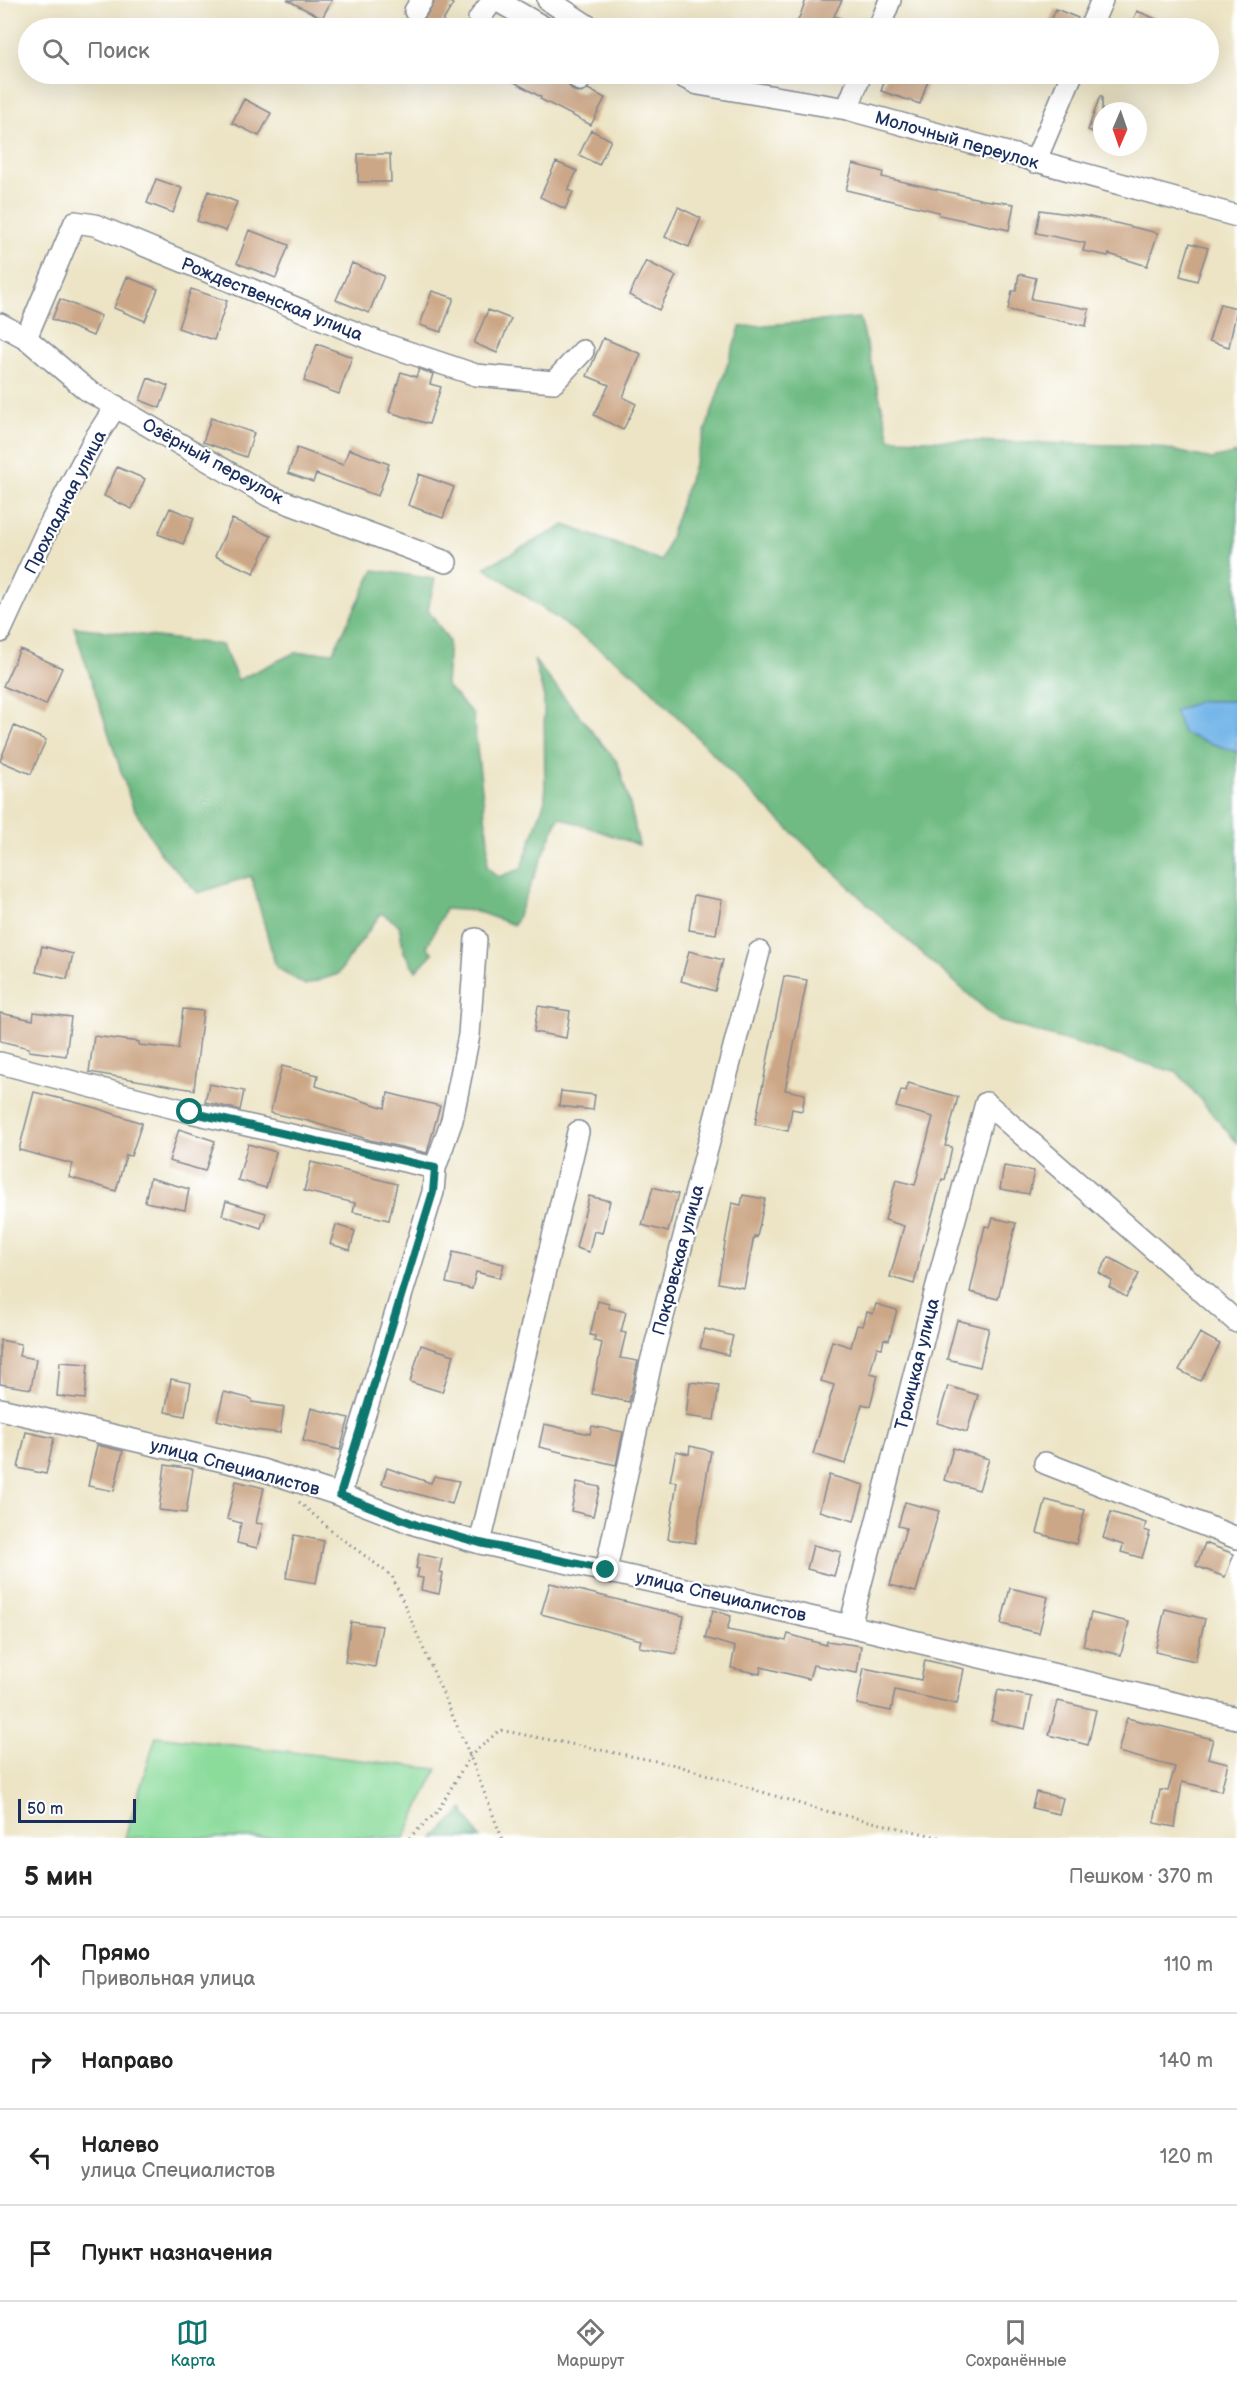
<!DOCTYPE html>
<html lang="ru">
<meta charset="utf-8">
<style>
:root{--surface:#fff;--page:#f6f6f6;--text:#222;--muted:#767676;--line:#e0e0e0;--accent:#0f766e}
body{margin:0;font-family:"Balsamiq Sans",sans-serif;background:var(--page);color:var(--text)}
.compass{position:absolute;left:1093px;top:102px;width:54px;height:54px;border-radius:50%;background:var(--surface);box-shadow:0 6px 24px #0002;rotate:182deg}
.scale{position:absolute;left:18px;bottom:15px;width:118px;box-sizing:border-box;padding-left:6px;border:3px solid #1b2f5e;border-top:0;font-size:16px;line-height:21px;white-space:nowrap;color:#1b2f5e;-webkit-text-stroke:4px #fff;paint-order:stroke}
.stop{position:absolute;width:18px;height:18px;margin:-14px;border:4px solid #0f766e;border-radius:50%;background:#fff}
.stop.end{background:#0f766e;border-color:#fff;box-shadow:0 2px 6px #0008}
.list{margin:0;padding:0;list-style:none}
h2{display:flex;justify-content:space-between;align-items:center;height:78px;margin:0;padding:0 24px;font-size:26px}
h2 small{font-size:20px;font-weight:400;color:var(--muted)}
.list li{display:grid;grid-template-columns:39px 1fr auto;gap:18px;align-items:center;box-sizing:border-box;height:96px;padding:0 24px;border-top:2px solid var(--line)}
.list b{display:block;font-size:22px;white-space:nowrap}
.list p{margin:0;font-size:20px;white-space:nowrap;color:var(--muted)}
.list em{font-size:20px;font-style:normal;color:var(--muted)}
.icon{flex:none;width:33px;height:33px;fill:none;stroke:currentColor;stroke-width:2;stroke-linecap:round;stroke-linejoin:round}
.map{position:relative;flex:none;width:1237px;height:1838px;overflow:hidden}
.search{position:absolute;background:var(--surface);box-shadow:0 6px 24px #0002;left:18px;right:18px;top:18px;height:66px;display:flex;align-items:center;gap:15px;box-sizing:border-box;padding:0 21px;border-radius:33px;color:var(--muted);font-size:22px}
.sheet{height:462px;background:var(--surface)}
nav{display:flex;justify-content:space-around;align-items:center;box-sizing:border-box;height:84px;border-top:2px solid var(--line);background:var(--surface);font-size:16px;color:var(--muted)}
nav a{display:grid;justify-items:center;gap:3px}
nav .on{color:var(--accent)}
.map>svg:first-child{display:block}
</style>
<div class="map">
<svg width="1237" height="1838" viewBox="0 0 1237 1838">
<rect width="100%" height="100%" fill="#fff"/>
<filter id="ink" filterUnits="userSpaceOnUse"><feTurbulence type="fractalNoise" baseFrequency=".0167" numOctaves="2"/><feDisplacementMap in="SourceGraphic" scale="12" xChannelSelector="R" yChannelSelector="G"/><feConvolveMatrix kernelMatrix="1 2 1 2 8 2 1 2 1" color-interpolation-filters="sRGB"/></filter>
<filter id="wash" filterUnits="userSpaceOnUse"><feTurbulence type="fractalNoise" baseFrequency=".008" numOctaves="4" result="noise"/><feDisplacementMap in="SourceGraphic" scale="24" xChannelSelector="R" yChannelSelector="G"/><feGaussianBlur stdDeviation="1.35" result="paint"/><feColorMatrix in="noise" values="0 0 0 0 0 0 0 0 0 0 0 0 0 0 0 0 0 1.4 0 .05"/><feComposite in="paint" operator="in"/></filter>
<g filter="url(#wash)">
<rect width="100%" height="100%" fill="#ece4c5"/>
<path fill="#8bdb9b" stroke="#53857c" stroke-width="1.5" d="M156,1736L437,1769L404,1838H125Z"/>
<path fill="#70bb83" stroke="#467570" stroke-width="1.5" d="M860,318L890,439L1153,446L1212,459L1237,453V701H1200L1184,734L1237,752V1143L1178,1073L999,1021L883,919L747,789L640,678L485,567L565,525L662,561L740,327Z
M374,570L435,579L428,610L449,641L446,685L473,714L488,841L487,867L498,877L521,869L545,800L544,697L534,660L618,763L630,805L639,845L559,817L514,925L476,911L445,909L427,947L433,953L416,971L404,952L399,925L381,913L338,974L305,985L276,967L251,876L198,893L161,854L132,805L74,627L222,645L238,680L294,653L333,652Z
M463,1809L480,1838H434Z"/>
<path fill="#74b6e9" stroke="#4872a4" stroke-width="1.5" d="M1200,701H1237V752L1184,734L1174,711Z"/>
<g id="blocks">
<path fill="#cca787" d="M287,0H332L322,18Z
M435,0H446L453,4L439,28L424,19Z
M806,0H842L834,16L840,18L836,28H795Z
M1056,9L1078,18L1074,28H1048Z
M1137,11L1178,28H1130Z
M500,74H560L568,77L569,86L574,91L581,93L588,89L605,98L591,125L540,99L541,97Z
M887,74H930L920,104L881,91Z
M1100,96L1102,97V135L1088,130Z
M244,99L271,113L259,136L232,123Z
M591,130L611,140L599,165L579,155Z
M358,154H390L391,182H358Z
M556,162L577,171L568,190L573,192L565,209L540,197Z
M853,164L883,172L882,177L984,200L1014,204L1009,230L939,215V212L846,190Z
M156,179L182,188L173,213L147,203Z
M208,191L237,202L226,231L197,221Z
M678,207L701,218L689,247L665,237Z
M1040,210L1090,217L1158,233L1147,266L1109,254L1108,256L1083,251L1085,243L1036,233Z
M249,230L289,245L276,278L237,263Z
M1190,243L1208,248L1197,281L1180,276Z
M646,261L676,276L659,310L629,295Z
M352,263L384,276L369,313L336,300Z
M1019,274L1036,278L1031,299L1089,309L1086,326L1008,310L1012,291H1016Z
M127,277L158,289L145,321L114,308Z
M191,289L227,301L214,340L178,328Z
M432,291L454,298L441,332L420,325Z
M60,299L101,316L93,336L52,319Z
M1220,304L1237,308L1229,347L1209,341Z
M488,310L511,319L497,353L474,343Z
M603,338L641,354L623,397L636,404L623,430L594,415L609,385L587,376Z
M317,344L352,357L339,394L304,381Z
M419,369L433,374L430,384L441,387L429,424L389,412L401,372L416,377Z
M148,378L168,386L160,408L140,400Z
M211,418L254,433L246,457L203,442Z
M297,448L343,465L349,449L389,464L378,496L316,474L313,482L288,473Z
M117,467L145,479L132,509L104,496Z
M419,474L454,487L443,518L408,505Z
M170,508L194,518L183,544L158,534Z
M232,519L271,536L254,573L215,556Z
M20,649L62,668L46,705L3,686Z
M14,726L46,740L31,774L0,761Z
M694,895L722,900L716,934L689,930Z
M42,946L73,954L67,979L36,972Z
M689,951L723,960L715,991L681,981Z
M784,976L807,980L785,1090L805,1094L802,1111L792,1109L788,1131L755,1124Z
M538,1006L570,1011L566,1038L534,1032Z
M183,1009L203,1011L194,1090L89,1072L94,1036L139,1042V1045L178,1049Z
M34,1012L71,1017L66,1056L29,1051V1048L0,1041V1013L33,1020Z
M282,1066L318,1075L316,1086L385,1108L388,1093L440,1106L427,1153L370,1140L308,1121L270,1113Z
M908,1083L958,1097L945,1146L952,1147L945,1180L942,1179L922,1251L914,1284L890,1277L904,1226L885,1220L896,1180L915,1185L933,1117L896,1107L901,1090L906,1091Z
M209,1084L244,1091L240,1110L205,1102Z
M561,1091L595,1095L593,1110L559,1106Z
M34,1092L90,1106L142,1123L131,1156L126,1155L116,1191L69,1177L73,1164L19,1150Z
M179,1129L215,1141L205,1171L169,1161Z
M248,1144L276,1152L266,1188L238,1180Z
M311,1162L397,1184L389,1220L353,1212L355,1203L304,1191Z
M1004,1166L1034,1171L1029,1194L1000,1189Z
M150,1178L189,1189L185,1210L145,1202Z
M653,1187L678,1194L668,1232L642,1225Z
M743,1195L765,1199L757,1237L754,1236L744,1288L718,1283L732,1203L741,1205Z
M589,1196L610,1201L602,1233L594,1231L589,1252L576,1248Z
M226,1201L266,1213L261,1228L222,1215Z
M993,1218L1016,1223L998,1299L970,1292L985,1226L990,1227Z
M336,1225L355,1231L350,1250L330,1244Z
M453,1252L504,1264L500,1278L476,1272L472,1289L446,1283Z
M1109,1257L1139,1274L1126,1297L1109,1287L1112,1281L1099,1273Z
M598,1301L609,1304V1308L626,1312L621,1332L626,1333L620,1358L638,1361L629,1402L592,1394L602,1343L594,1341L595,1336L590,1335Z
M876,1304L897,1310L889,1340L884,1339L882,1348L877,1347L870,1373L878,1375L870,1406L862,1404L845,1464L813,1454L834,1385L821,1381L832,1341L851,1347L857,1325L863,1326L867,1312L873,1314Z
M957,1320L989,1328L980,1367L947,1359Z
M705,1329L733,1336L728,1355L700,1348Z
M1200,1333L1220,1344L1200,1381L1179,1370Z
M0,1340L21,1344L19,1356L36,1359L31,1389L0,1384Z
M421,1345L454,1355L442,1392L410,1382Z
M60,1362L88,1364L85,1399L57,1396Z
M171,1379L191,1383L185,1416L165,1412Z
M690,1382L719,1385L714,1420L686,1416Z
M948,1386L978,1395L967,1432L937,1423Z
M224,1392L252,1399V1402L284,1407L280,1433L254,1430L217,1420Z
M311,1408L349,1418L340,1450L303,1441Z
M544,1424L590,1434L592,1426L623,1432L616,1465L539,1447Z
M26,1432L54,1438L46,1474L18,1468Z
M97,1445L123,1451L114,1491L88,1486Z
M690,1446L711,1451L695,1543L668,1539L677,1482L670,1481L676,1451L689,1454Z
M953,1448L989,1459L979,1490L944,1480Z
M165,1465L193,1469L186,1513L159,1510Z
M387,1468L431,1483L434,1476L459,1481L452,1504L382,1484Z
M829,1475L864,1485L854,1521L819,1511Z
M236,1481L264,1488L256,1523L263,1524L257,1548L237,1543L241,1523L227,1519Z
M577,1482L600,1487L593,1516L571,1511Z
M1046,1500L1085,1510L1076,1544L1037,1533Z
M905,1502L939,1511L916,1592L890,1585L906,1528L898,1526Z
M1111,1512L1146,1523L1144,1530L1150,1532L1142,1558L1121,1552L1123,1545L1103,1538Z
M294,1535L324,1541L316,1583L286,1578Z
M1205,1543L1234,1554L1225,1577L1196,1566Z
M813,1545L841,1552L834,1576L807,1569Z
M419,1554L442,1559L439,1572L443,1573L439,1594L421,1590L423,1578L417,1577L419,1569L416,1568Z
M550,1583L684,1616L676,1654L639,1647L641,1640L541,1614Z
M1010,1588L1048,1597L1039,1633L1001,1624Z
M1165,1609L1205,1619L1195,1661L1155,1652Z
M713,1610L731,1616L727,1630L786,1641L788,1634L826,1645L827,1641L861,1646L857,1673L813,1665L809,1679L761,1667L760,1674L731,1668L735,1647L705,1638Z
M1091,1613L1129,1622L1121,1655L1083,1646Z
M351,1622L382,1626L375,1667L345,1662Z
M925,1660L964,1669L957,1704L895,1690L891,1711L857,1704L864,1668L921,1680Z
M998,1690L1032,1697L1025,1729L991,1721Z
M1058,1701L1096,1710L1088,1745L1049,1735Z
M1127,1718L1213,1739L1208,1758L1228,1763L1221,1791L1182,1782L1175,1827L1154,1823L1160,1790L1168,1791L1175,1767L1118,1752Z
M1036,1792L1063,1798L1059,1814L1032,1808Z"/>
</g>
</g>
<g filter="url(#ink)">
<use href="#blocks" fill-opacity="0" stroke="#848a92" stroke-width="1.5"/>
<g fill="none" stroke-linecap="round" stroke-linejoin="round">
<defs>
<path id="minor" d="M496,0L545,28
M548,0L591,28
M415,11L422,0
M479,19L493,0
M879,28L890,0
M1090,28L1102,0
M677,74L698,84L847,109L1237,216
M580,80L583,74
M847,109L861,74
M1035,162L1072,74
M0,324L26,338L87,390L269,496L446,562
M26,338L75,222L95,225L378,342L476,375L554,382L583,351
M0,632L48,528L94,440L116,406
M0,1063L190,1112L435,1168
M0,1409L262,1470L340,1495L417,1525L480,1543L850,1626L1237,1718
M1045,1463L1237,1538
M340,1495L433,1192L435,1168L452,1120L469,1035L476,939
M480,1543L578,1132
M606,1570L651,1362L759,952
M850,1626L936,1289L986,1103L1237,1322"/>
</defs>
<use href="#minor" stroke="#848a92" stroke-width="24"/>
<path stroke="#848a92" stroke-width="3" stroke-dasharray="1.5 4.5" stroke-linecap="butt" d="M299,1502L337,1535L392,1576L470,1756L502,1838
M409,1838L437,1812L470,1756L500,1730L676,1765L817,1809L942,1838"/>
<use href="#minor" stroke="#fff" stroke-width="21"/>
</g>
</g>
<g fill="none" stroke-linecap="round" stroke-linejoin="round" filter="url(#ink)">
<path stroke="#0f766e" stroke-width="8" d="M190,1112L435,1168L433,1192L340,1495L417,1525L480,1543L606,1570"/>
</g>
<g text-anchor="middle" stroke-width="4.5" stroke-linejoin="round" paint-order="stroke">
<g font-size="18" fill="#1b2f5e" stroke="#fff">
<text transform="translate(957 140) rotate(16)" y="6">Молочный переулок</text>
<text transform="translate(272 299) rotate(22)" y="6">Рождественская улица</text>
<text transform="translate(213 461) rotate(29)" y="6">Озёрный переулок</text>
<text transform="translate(65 502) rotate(-63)" y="6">Прохладная улица</text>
<text transform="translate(678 1260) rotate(-75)" y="6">Покровская улица</text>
<text transform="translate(917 1364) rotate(-76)" y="6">Троицкая улица</text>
<text transform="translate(235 1467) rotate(15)" y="6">улица Специалистов</text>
<text transform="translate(721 1596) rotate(13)" y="6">улица Специалистов</text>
</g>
</g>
</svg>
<svg class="compass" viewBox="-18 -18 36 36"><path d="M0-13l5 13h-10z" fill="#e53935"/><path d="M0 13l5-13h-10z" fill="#767676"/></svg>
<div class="scale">50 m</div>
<div class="stop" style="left:190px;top:1112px"></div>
<div class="stop end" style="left:606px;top:1570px"></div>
<div class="search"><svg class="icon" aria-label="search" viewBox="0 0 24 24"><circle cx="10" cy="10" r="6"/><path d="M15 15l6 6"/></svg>Поиск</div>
</div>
<section class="sheet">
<h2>5 мин<small>Пешком · 370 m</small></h2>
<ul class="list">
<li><svg class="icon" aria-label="ahead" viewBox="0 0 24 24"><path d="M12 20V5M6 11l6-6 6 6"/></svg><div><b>Прямо</b><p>Привольная улица</p></div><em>110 m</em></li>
<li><svg class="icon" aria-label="right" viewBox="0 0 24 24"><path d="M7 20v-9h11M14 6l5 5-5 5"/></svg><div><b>Направо</b></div><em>140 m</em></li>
<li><svg class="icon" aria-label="left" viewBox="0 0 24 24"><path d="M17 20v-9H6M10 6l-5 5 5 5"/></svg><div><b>Налево</b><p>улица Специалистов</p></div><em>120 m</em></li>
<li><svg class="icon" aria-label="arrive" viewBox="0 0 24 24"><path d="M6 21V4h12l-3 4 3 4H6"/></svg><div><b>Пункт назначения</b></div></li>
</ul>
</section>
<nav>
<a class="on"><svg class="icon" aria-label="map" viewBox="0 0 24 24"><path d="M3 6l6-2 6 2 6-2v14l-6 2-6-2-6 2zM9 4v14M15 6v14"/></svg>Карта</a>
<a><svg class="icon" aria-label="directions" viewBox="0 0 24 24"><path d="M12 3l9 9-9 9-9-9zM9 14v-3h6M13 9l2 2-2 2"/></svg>Маршрут</a>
<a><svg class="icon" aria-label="saved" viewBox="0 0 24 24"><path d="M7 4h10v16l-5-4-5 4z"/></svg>Сохранённые</a>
</nav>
